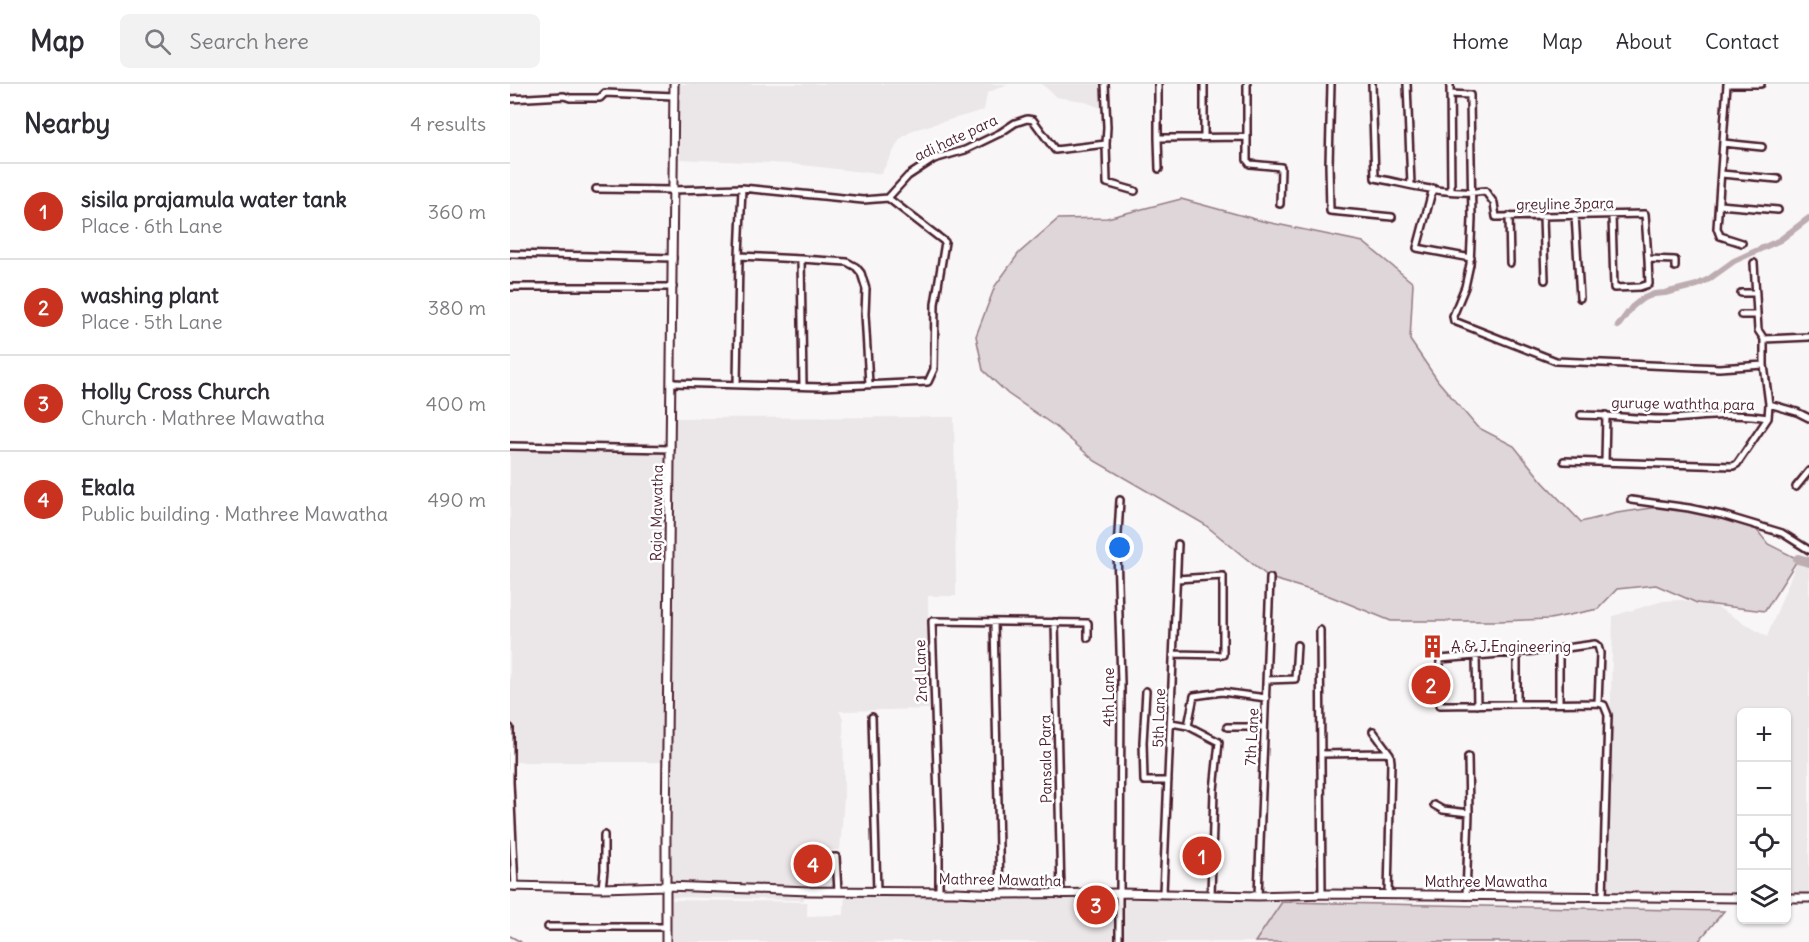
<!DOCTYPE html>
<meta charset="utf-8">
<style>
:root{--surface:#fff;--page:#f2f2f3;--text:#2b2b33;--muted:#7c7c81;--line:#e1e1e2;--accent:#c8321e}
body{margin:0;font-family:Delius,sans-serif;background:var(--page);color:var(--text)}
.controls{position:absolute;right:18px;bottom:18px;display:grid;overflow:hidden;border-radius:9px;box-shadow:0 2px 4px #0004}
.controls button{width:54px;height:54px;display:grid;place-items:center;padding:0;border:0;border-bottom:2px solid var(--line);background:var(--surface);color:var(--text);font:30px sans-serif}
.you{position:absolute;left:610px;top:464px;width:21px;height:21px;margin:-15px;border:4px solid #fff;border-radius:50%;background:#1a73e8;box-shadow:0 0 0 9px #1a73e833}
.badge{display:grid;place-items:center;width:39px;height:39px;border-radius:50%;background:var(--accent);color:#fff;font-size:20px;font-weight:700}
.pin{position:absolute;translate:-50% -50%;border:3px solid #fff;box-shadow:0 2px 6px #0006}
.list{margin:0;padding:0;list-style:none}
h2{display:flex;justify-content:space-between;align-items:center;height:78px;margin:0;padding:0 24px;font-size:26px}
h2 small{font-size:20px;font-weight:400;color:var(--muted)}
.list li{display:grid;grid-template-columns:39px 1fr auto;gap:18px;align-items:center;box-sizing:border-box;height:96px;padding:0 24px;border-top:2px solid var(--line)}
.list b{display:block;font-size:22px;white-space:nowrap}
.list p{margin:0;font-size:20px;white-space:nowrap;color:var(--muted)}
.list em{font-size:20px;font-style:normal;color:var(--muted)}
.icon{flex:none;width:33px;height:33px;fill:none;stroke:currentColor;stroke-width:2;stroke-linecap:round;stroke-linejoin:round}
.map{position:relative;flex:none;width:1299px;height:858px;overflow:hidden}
header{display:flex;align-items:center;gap:36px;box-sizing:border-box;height:84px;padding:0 30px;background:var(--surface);border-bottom:2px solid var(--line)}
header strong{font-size:28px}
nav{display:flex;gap:33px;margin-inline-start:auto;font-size:21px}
.search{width:420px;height:54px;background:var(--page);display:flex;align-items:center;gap:15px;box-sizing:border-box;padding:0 21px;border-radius:9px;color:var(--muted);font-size:22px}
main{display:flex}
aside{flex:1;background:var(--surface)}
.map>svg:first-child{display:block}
</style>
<header>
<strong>Map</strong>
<div class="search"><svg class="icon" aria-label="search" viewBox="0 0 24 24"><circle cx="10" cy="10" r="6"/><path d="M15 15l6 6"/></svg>Search here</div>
<nav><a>Home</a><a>Map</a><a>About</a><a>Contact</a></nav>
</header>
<main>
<aside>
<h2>Nearby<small>4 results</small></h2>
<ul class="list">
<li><span class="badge">1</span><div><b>sisila prajamula water tank</b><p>Place · 6th Lane</p></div><em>360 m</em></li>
<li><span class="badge">2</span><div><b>washing plant</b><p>Place · 5th Lane</p></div><em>380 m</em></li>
<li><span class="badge">3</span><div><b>Holly Cross Church</b><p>Church · Mathree Mawatha</p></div><em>400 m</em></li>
<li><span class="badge">4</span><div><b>Ekala</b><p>Public building · Mathree Mawatha</p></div><em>490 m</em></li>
</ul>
</aside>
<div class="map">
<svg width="1299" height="858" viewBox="0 0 1299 858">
<rect width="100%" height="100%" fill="#f8f6f7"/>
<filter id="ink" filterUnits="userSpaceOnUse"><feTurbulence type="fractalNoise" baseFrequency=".0167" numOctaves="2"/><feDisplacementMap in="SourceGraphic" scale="12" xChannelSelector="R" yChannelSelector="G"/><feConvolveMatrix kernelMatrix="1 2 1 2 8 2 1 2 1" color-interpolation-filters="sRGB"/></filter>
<g filter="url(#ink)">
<path fill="#ebe6e8" d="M169,0H498L477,9L474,26L403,46L390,55L371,90L283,80L170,75Z
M532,0H591V24L573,17L546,13Z
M444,333L446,512H418L419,625L329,627L333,634L334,713L330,766L295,765L297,801H162L161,514L165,334Z
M155,367V678H4V734L0,733V368Z
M1288,475L1299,483V809H1277L1276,628H1232L1231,808L1096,807L1103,532L1153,517L1172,516L1207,523L1257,553Z
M163,806L293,809L294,816L162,813Z
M335,809L772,818L745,858H162V816L297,818V832L334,831Z"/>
<path fill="#ded6d9" stroke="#947a82" stroke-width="1.5" d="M671,115L752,137L853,158L903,199L900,256L928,297L967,343L1004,362L1032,397L1071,438L1107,429L1163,421L1242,440L1258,460L1288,475L1255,527L1187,519L1146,501L1107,505L1088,525L1040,535L989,537H881L817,511L760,494L694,440L585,377L546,343L498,310L473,286L466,252L485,202L509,169L548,135L597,134Z
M772,818L1214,827L1188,858H745Z"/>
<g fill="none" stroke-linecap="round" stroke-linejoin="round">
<path stroke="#8f747b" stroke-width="1.5" d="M0,852L11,858"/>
<path stroke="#bdadb0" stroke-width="6" d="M1108,242L1122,223L1132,215L1144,210L1155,209L1187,201L1199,195L1224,177L1270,156L1299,134"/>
<path stroke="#bdadb0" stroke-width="10" d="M1288,475L1299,478"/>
<defs>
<path id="minor" d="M595,0L597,43L596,60
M648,0V54
M694,0V53
M821,0L819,80L820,127L882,133
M862,0L865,94C901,101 939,112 975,107L984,119L986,133L1135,130L1138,175L1165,176V183
M897,0L901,101
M940,0L941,106
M940,10L960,11V15L962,135L960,180L955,203L943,232L944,237L1046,277L1209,284L1254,281
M0,15L54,12L60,14H90L95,9L164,12
M737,53V0
M1213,59L1252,63
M649,85L648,54L737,53V76L740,80L771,83L770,120
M1211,90L1268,95
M923,104L907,164L961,174
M86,105L163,106L232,104
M378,114L398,92L424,75L455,66L490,49L505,39L517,35L523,36L545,66L596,60L597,99L625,107
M1209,121L1268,126
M1065,131L1070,214
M1102,131L1104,204L1130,203L1139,200L1138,175
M999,132L1000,179
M1033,132L1035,196
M1232,159L1210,152L1207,144L1217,0H1251
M0,170L163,174
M229,172L291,175L293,302
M291,175L337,178L346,183L351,189L356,205L355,230L359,300
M1244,179L1248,246L1254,255
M0,203H163
M1231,209H1246
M1231,231H1247
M162,299L311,303L418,298L424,285L425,220L435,158L378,114
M227,301L229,172L232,104L353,116L378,114
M1259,320L1287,328L1299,334
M1071,331C1101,331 1131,336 1160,335C1193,333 1225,328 1258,334L1259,320L1254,281V255L1299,253
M0,362L161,365
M1054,377L1223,382L1227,380L1258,334
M1095,378L1096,331
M1286,403L1299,387
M610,416L607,466L611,599L610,809
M1121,416L1179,424L1212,431L1272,449L1299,466
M545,538L551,811
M484,539L490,810
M810,546L812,810
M1049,565V619
M1007,568V620
M664,570L713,571V492L667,495
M966,572L967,621
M757,596L785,595L787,561
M636,607L633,658L634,697H658
M1088,619L1090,569L1088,562L1085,560L1049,565L930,575V621L1088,619L1094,621L1098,631L1093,813
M362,633L367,808
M661,639L678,642L709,658L704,706L701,811
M678,642L684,612L712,608L756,614
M717,643H754
M0,644V698L5,803
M863,647L880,670
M811,670L874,669L880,670L881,678L878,811
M924,721L933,726L959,729
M310,774L326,773L328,807
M92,804L94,786V751
M429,807V744L422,537L578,539V554
M653,809L668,460
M609,810V858
M748,812L760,494
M956,812L959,729L958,673
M38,843H156"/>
<path id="tertiary" d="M0,802L92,804L156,802L300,807L445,808L490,810L610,809L748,812L817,810L1232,814
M1276,814H1299
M156,858V751L164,0"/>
</defs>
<use href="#minor" stroke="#4a1f2b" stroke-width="10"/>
<use href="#tertiary" stroke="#4a1f2b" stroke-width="11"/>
<use href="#minor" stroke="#fff" stroke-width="5"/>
<use href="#tertiary" stroke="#fff" stroke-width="7"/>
</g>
</g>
<defs>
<symbol id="building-bare" viewBox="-9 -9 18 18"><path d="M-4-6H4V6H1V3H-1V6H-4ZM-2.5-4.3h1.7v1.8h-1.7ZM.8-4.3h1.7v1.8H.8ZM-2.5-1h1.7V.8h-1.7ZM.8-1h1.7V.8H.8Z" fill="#c8321e" stroke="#fff" stroke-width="2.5" paint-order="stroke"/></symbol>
</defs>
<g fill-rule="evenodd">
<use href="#building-bare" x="906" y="546" width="33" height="33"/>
</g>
<g text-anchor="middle" stroke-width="5" stroke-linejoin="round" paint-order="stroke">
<g font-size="15" fill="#4a1f2b" stroke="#fff">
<text transform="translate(446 54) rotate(-25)" y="5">adi hate para</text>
<text transform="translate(1055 120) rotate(-1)" y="5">greyline 3para</text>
<text transform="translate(1173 320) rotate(1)" y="5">guruge waththa para</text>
<text transform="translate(147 429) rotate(-89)" y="5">Raja Mawatha</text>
<text transform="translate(411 587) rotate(-92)" y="5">2nd Lane</text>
<text transform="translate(599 613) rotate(-90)" y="5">4th Lane</text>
<text transform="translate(649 634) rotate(-88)" y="5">5th Lane</text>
<text transform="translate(742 653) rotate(-87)" y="5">7th Lane</text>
<text transform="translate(536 675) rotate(-91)" y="5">Pansala Para</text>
<text transform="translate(490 796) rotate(1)" y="5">Mathree Mawatha</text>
<text x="976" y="803">Mathree Mawatha</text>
</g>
<g font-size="15" fill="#4a1f2b" stroke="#fff" text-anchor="start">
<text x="941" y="568">A &amp; J Engineering</text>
</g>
</g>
</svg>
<div class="controls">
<button>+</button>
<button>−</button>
<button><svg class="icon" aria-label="locate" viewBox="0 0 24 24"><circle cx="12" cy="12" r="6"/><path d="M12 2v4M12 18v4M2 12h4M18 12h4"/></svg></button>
<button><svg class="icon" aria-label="layers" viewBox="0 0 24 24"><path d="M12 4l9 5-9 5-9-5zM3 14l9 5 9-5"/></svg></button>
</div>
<div class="you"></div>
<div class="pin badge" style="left:692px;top:772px">1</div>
<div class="pin badge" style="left:921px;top:601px">2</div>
<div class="pin badge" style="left:586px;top:821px">3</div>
<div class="pin badge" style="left:303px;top:780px">4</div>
</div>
</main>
